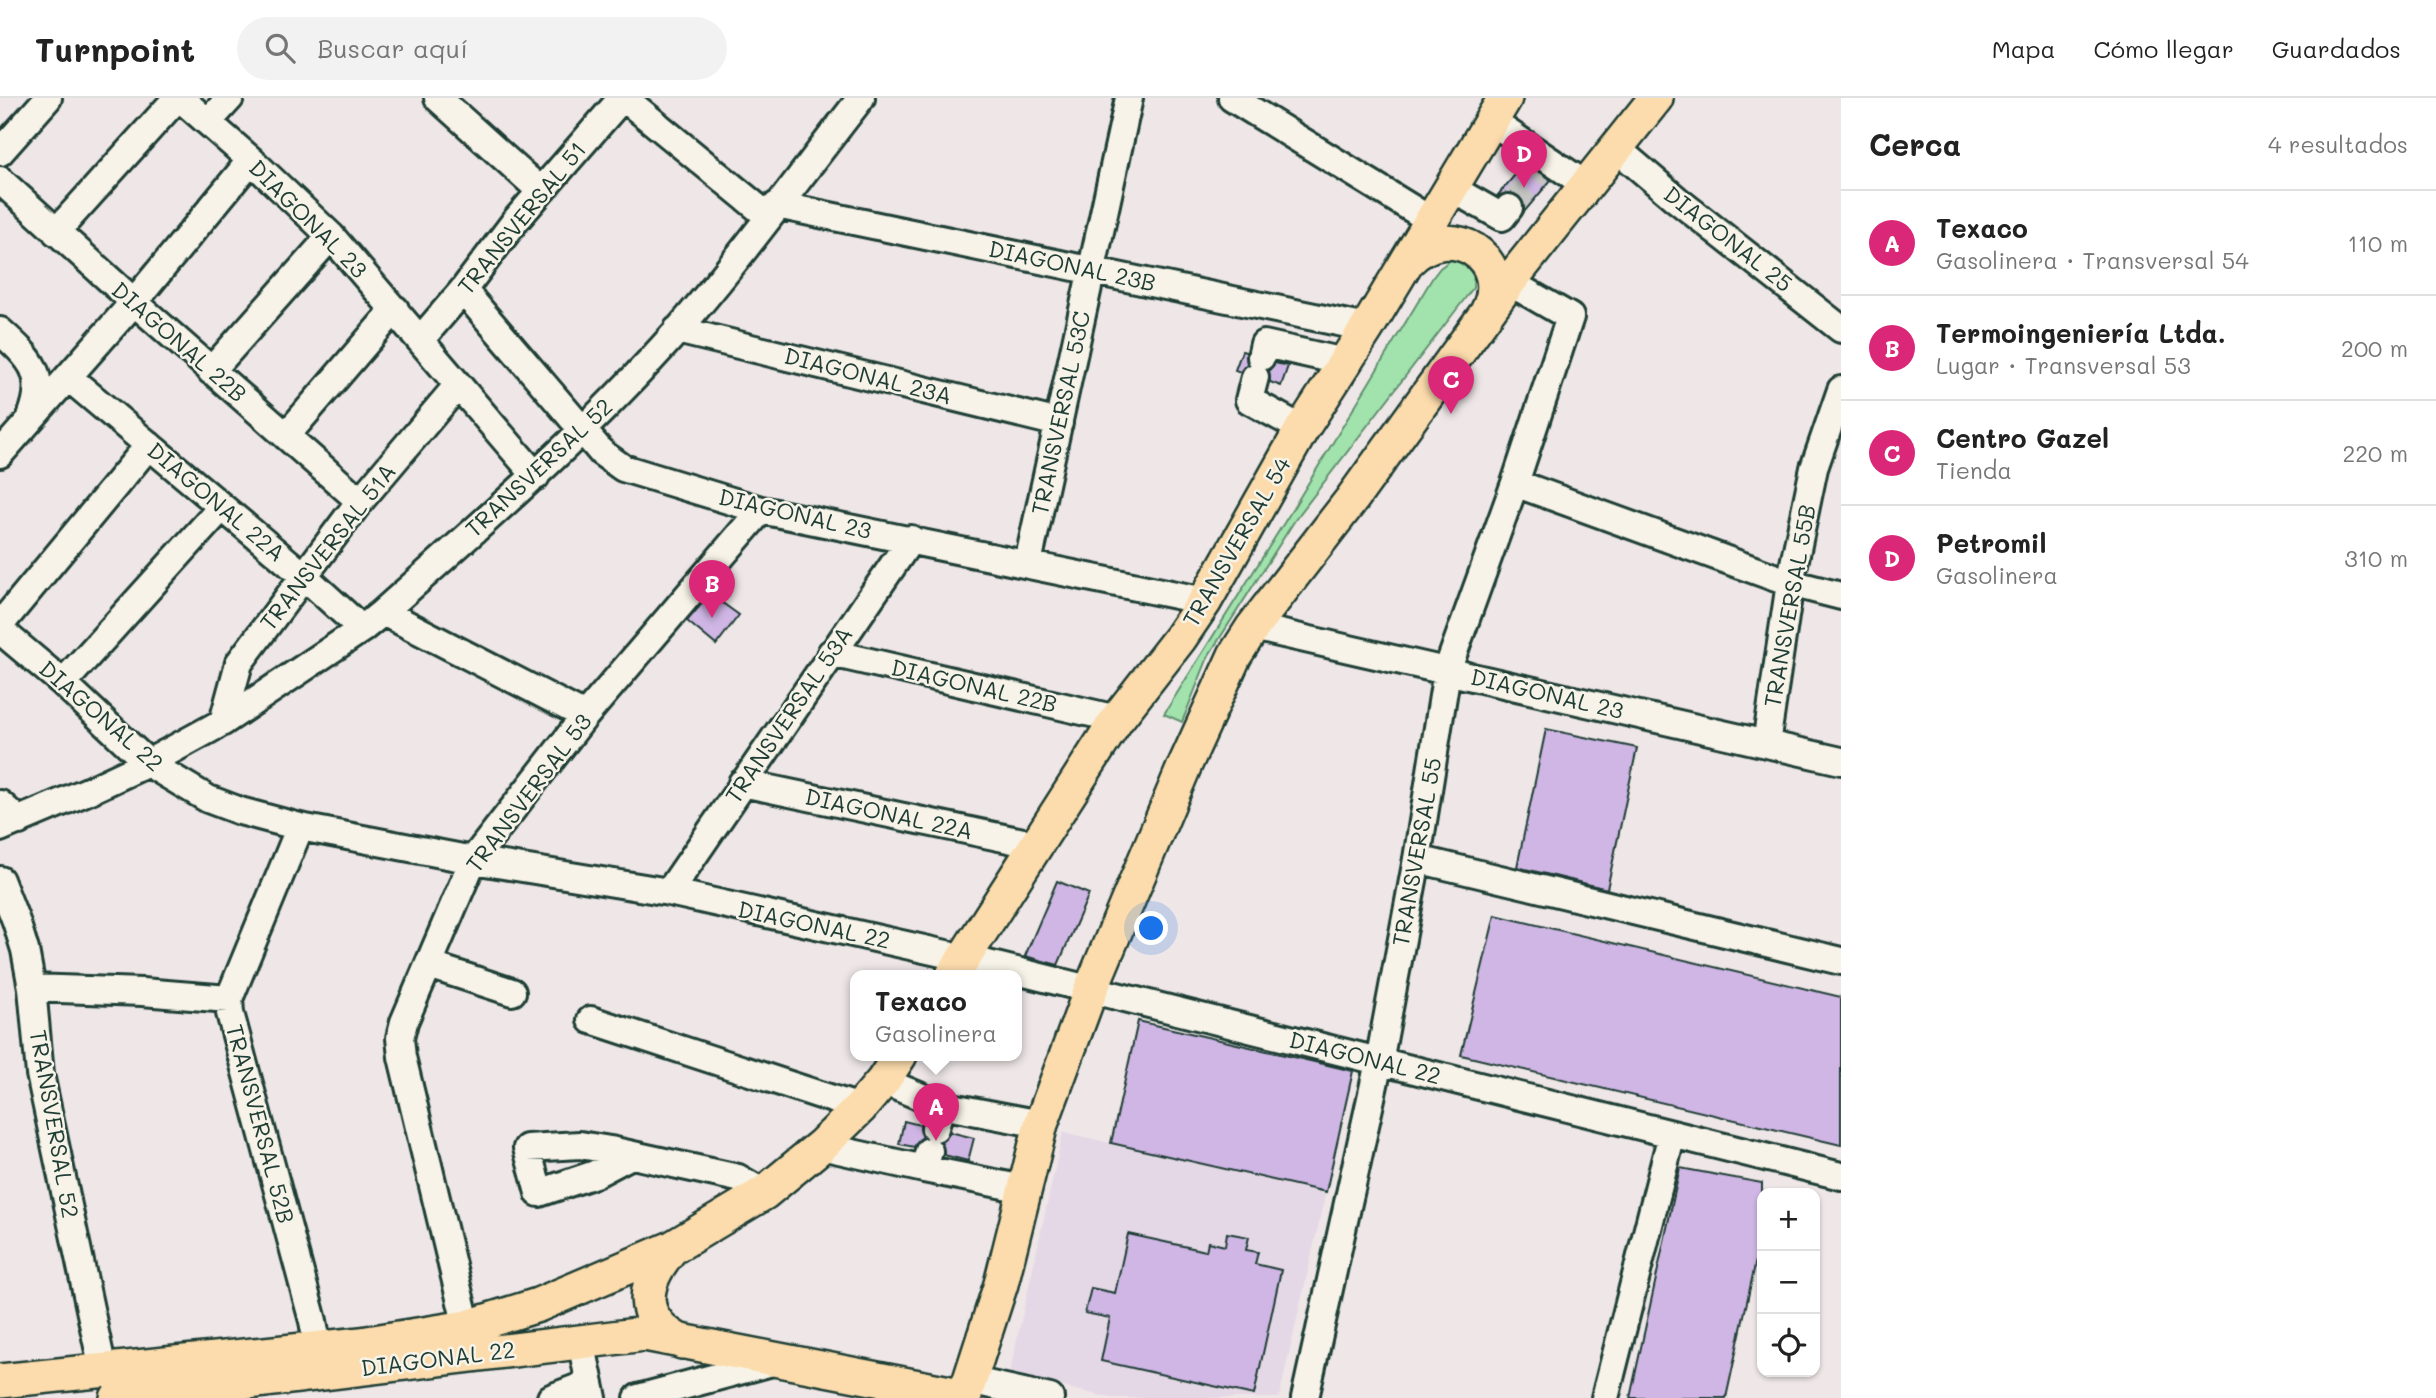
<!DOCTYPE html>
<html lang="es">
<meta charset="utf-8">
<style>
:root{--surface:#fff;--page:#f2f2f2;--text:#222;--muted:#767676;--line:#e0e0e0;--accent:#db2777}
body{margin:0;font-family:Mali,sans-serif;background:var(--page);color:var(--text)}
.controls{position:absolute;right:21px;bottom:21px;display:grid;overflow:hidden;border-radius:14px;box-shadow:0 2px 5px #0004}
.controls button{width:63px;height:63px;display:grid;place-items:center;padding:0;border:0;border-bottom:2px solid var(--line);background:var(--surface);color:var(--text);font:35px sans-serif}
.you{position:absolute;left:1152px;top:831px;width:24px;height:24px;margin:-18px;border:5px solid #fff;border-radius:50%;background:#1a73e8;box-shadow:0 0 0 10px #1a73e833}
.badge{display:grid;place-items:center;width:46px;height:46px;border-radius:50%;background:var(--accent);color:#fff;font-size:23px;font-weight:700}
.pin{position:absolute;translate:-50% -58px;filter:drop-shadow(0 2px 4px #0008)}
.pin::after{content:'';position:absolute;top:37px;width:24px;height:21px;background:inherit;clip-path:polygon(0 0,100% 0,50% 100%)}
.popup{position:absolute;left:850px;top:872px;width:172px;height:91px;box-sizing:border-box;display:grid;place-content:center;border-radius:14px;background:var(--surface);filter:drop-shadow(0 2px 5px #0005);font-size:23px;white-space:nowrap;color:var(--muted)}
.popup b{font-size:26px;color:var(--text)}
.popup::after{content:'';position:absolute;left:50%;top:100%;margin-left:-14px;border:14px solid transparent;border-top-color:var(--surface)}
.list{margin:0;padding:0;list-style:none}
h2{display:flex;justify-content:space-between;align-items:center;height:91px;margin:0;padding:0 28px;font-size:30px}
h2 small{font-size:23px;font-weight:400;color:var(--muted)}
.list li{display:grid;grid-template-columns:46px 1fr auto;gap:21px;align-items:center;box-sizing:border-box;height:105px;padding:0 28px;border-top:2px solid var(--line)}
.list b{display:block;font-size:26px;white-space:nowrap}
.list p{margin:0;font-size:23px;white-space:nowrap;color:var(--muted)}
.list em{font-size:23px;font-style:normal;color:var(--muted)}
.icon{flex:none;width:38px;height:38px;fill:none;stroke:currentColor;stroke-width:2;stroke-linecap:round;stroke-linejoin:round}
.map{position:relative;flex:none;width:1841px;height:1300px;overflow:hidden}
header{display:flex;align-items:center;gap:42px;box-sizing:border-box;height:98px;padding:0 35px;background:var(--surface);border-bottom:2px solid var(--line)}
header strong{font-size:33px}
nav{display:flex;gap:38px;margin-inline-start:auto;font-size:24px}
.search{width:490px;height:63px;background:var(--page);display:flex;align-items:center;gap:18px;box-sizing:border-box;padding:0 24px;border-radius:38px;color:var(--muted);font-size:26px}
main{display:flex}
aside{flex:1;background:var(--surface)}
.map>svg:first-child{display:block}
</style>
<header>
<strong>Turnpoint</strong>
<div class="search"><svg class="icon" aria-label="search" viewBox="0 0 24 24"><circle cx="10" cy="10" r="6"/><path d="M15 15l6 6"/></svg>Buscar aquí</div>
<nav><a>Mapa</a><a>Cómo llegar</a><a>Guardados</a></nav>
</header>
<main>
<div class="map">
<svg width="1841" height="1300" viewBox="0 0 1841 1300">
<rect width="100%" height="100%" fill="#efe7e7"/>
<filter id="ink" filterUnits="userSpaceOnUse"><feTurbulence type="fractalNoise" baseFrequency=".0143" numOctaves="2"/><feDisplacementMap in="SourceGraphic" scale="14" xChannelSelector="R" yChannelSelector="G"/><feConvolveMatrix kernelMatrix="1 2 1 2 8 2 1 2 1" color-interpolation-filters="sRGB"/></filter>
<g filter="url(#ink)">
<path fill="#e5d8e6" d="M1063,1034L1326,1094L1279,1300H1111L1009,1277Z"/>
<path fill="#a2e2ac" stroke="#609070" stroke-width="2" d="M1452,161H1461L1474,173L1473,190L1295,422L1209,557L1182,624L1164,616L1289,417L1433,179L1440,170Z"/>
<path fill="#cfb6e5" stroke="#1f3d34" stroke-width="2" d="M1525,65L1551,82L1524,114V105L1518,97L1510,94L1497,98Z
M1242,253L1246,254L1247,266L1240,274L1235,272Z
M1275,265L1288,268L1281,288L1270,284L1269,272Z
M710,496L739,517L716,547L687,523Z
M1546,631L1637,650L1607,791L1517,769Z
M1057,783L1089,796L1058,867L1025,858Z
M1495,817L1841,899V1047L1461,957Z
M1138,923L1353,973L1326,1094L1111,1045Z
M904,1023L920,1027L923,1039L914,1049L899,1046Z
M950,1034L974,1040L968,1063L944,1057L941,1044Z
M1680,1070L1762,1085V1135L1726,1300H1630Z
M1227,1135L1249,1139L1246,1152L1258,1154L1255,1166L1281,1172L1254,1297L1101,1263L1110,1220L1085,1215L1091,1190L1115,1195L1128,1136L1206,1153L1208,1144L1225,1148Z"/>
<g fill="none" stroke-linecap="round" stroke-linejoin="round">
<path stroke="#c5c5c3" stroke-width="26" stroke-dasharray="26 13" stroke-linecap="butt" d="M1509,110L1540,71"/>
<defs>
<path id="minor" d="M180,0L251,62L331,138L536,378
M438,0L541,93
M624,0L769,119
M1232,0L1432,123
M1491,23L1586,87
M208,24L230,0
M1616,50L1676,101L1841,231
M0,54L48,0
M0,82L134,204L360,403
M1451,90L1502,119L1509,110
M777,107L1367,230
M56,134L177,0
M463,192L602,355L623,370L761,412L1205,503
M677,232L1059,325
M0,233C31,261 48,276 31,319
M421,241L463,192L516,122L622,0
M1261,259L1264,246L1345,264
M211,273L331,138
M68,279L304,478L362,531
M1255,279L1249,302L1302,331
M286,338L395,211
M0,356L134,204L251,62
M1515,385L1790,485L1841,498
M1028,465L1129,0
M383,514L585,618
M0,527L149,347
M1253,529L1841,663
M0,532L63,585L148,665L208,701L240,713L300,729L473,762L669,794L964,860L1841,1078
M831,555L1117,621
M63,585L222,409
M223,624L239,565L360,403L458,287
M1766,646L1790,485L1814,370L1841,292
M742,685L1037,747
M0,706L19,723
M300,729L229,901L230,915L313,1223L318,1250
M0,730L88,693L148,665L223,624L362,531L383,514C484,424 587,335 677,233C742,158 800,78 861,0
M1417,761L1841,863
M0,782L16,823L25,852L32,890L40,976L103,1272
M669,794L911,441
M429,867L512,894
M32,890L142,894L229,901
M591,922L860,1010
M883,983L941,1007
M935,1030L941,1007L1041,1026
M821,1048L924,1071
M929,1053L924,1071L1024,1091
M631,1057L595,1076L539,1095L527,1050L580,1047L610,1052L738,1080L764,1095
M467,1229L402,959L400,940L404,924L473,762L585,618L761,412
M581,1244L593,1300
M987,1286L1050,1300
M551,1300L590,1285
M638,1300L776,1263
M1305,1300L1379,964L1417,761L1447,573L1515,385L1570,219L1509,184
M1605,1300L1672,1036"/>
<path id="major" d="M1409,162C1450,119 1515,161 1487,214
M953,877L1117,621L1180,540L1205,503L1302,331L1367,230L1505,0
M672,1150C642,1185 635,1220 682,1244
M0,1283L361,1246L467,1229L538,1207L672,1150L764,1095L821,1048L860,1010L883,983L900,957
M117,1300L645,1236L965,1298
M964,1300L1001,1186L1041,1026L1091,891L1184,669L1235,557L1253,529L1352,401L1509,184L1656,0"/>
</defs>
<use href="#minor" stroke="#1f3d34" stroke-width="32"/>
<use href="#major" stroke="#1f3d34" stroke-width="38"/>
<use href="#minor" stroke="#f7f3e8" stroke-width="26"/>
<use href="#major" stroke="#fcdcac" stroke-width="33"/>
</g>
</g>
<g text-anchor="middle" stroke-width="5" stroke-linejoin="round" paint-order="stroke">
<g font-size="23" fill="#1f3d34" stroke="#f7f3e8">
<text transform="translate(522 120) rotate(-51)" y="8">TRANSVERSAL 51</text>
<text transform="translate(308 121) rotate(45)" y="8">DIAGONAL 23</text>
<text transform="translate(1728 141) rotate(38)" y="8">DIAGONAL 25</text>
<text transform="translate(1072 168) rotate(12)" y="8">DIAGONAL 23B</text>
<text transform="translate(179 244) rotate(41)" y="8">DIAGONAL 22B</text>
<text transform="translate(868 278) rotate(14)" y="8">DIAGONAL 23A</text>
<text transform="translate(1061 315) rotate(-78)" y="8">TRANSVERSAL 53C</text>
<text transform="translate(539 370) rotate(-43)" y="8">TRANSVERSAL 52</text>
<text transform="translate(216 404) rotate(40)" y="8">DIAGONAL 22A</text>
<text transform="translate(795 416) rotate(13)" y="8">DIAGONAL 23</text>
<text transform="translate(1237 444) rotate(-60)" y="8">TRANSVERSAL 54</text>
<text transform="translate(328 449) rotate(-52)" y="8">TRANSVERSAL 51A</text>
<text transform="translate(1790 508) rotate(-80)" y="8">TRANSVERSAL 55B</text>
<text transform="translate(974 588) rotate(13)" y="8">DIAGONAL 22B</text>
<text transform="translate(1547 596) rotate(13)" y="8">DIAGONAL 23</text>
<text transform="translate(789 617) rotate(-56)" y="8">TRANSVERSAL 53A</text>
<text transform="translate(101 618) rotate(41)" y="8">DIAGONAL 22</text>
<text transform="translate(529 695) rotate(-53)" y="8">TRANSVERSAL 53</text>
<text transform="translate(889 716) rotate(12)" y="8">DIAGONAL 22A</text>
<text transform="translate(1417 754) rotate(-80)" y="8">TRANSVERSAL 55</text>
<text transform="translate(814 827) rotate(12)" y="8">DIAGONAL 22</text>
<text transform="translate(1365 960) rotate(14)" y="8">DIAGONAL 22</text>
<text transform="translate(54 1026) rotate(80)" y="8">TRANSVERSAL 52</text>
<text transform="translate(260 1026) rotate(75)" y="8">TRANSVERSAL 52B</text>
<text transform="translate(438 1261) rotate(-7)" y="8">DIAGONAL 22</text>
</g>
</g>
</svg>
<div class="controls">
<button>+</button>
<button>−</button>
<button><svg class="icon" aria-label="locate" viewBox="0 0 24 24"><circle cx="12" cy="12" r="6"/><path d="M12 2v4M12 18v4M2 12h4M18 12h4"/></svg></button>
</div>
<div class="you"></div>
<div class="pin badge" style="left:936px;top:1043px">A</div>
<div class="popup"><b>Texaco</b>Gasolinera</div>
<div class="pin badge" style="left:712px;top:520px">B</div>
<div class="pin badge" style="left:1451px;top:316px">C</div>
<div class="pin badge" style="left:1524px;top:90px">D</div>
</div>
<aside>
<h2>Cerca<small>4 resultados</small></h2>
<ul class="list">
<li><span class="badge">A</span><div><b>Texaco</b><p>Gasolinera · Transversal 54</p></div><em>110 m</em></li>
<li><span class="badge">B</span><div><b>Termoingeniería Ltda.</b><p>Lugar · Transversal 53</p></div><em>200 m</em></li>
<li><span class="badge">C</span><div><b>Centro Gazel</b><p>Tienda</p></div><em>220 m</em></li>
<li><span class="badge">D</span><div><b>Petromil</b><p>Gasolinera</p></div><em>310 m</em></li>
</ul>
</aside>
</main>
